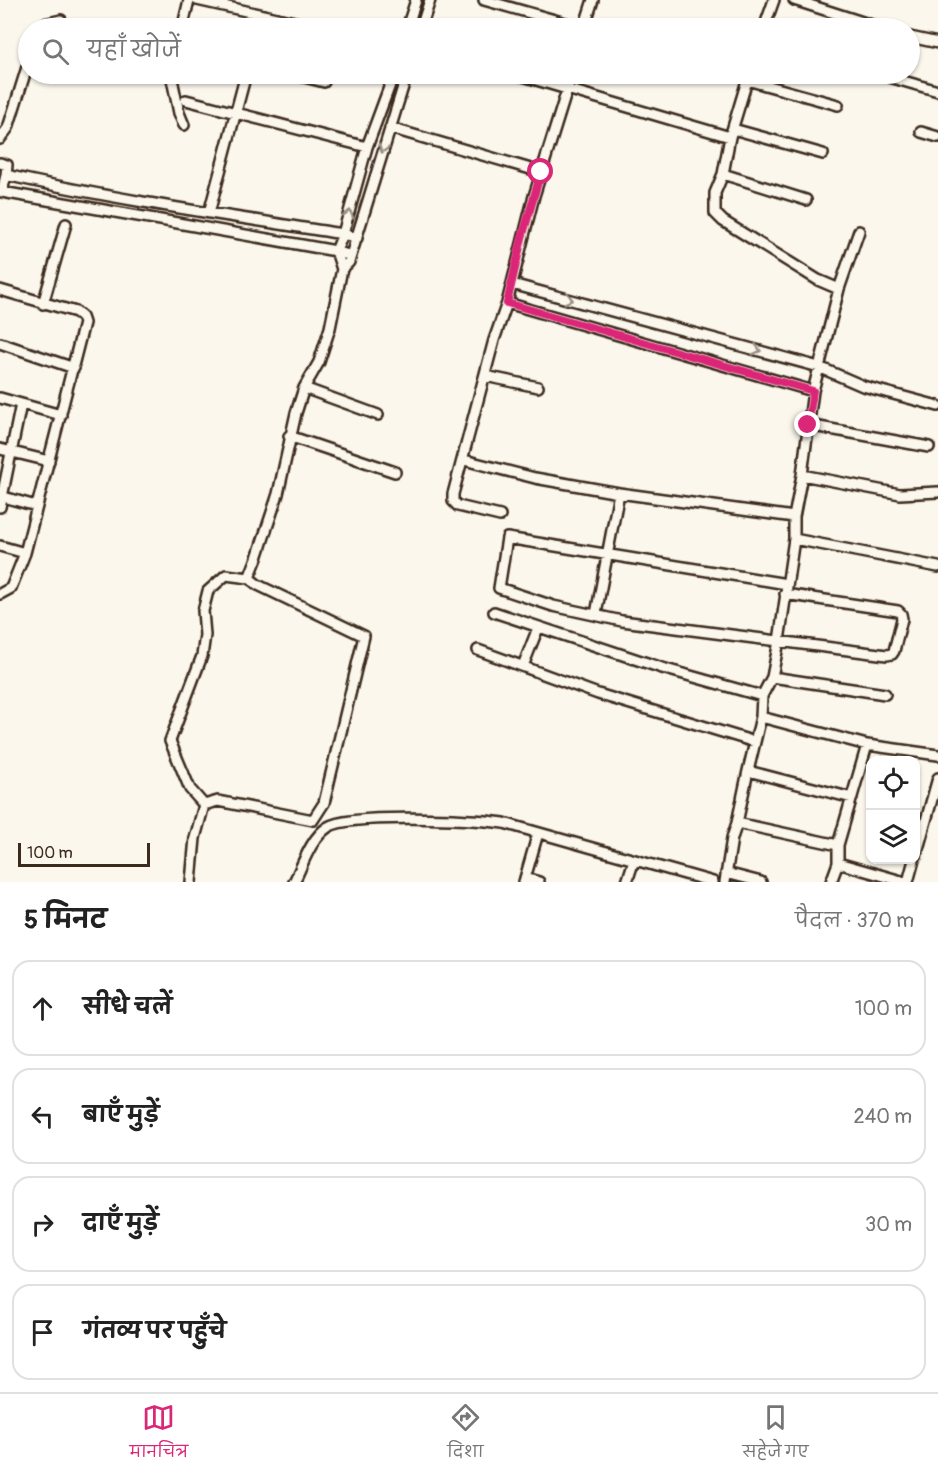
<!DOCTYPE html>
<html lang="hi">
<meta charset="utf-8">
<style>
:root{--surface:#fff;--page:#f6f6f6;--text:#222;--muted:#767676;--line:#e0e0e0;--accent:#db2777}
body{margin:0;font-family:Pangolin,"Playpen Sans Deva",sans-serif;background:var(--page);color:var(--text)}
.controls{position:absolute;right:18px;bottom:18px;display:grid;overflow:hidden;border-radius:12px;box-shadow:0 2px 4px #0004}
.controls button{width:54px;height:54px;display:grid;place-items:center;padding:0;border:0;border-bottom:2px solid var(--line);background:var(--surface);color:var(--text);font:30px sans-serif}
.scale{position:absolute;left:18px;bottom:15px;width:132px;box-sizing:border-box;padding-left:6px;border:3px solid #3b2a1e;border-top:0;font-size:16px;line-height:21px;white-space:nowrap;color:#3b2a1e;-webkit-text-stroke:4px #fbf7ec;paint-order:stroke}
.stop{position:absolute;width:18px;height:18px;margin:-14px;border:4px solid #db2777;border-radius:50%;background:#fff}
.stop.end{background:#db2777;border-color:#fff;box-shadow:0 2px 6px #0008}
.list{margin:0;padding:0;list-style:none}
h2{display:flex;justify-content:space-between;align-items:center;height:78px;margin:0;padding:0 24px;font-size:26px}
h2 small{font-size:20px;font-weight:400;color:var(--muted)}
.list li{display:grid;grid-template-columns:39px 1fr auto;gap:18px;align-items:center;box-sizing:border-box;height:96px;margin:0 12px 12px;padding:0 12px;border:2px solid var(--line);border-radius:18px}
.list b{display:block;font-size:22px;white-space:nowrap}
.list em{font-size:20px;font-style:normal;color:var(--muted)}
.icon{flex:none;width:33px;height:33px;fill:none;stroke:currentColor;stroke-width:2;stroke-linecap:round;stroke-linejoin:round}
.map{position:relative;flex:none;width:938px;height:882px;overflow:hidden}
.search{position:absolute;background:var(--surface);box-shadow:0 2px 4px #0004;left:18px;right:18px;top:18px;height:66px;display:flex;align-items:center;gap:15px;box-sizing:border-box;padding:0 21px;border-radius:33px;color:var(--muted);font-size:22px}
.sheet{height:510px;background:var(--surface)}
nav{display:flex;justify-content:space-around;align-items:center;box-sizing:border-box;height:84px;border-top:2px solid var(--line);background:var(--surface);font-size:16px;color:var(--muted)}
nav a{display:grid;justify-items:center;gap:3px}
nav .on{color:var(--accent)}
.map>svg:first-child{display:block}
</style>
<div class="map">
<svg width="938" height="882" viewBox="0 0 938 882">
<rect width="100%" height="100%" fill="#fbf7ec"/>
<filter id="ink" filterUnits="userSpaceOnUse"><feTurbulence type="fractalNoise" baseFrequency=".0167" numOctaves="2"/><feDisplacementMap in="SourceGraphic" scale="12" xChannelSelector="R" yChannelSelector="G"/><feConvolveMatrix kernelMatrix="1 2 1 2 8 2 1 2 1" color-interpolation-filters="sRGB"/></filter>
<g filter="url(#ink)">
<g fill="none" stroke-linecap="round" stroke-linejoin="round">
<defs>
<path id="minor" d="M197,0L321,28
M484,0L583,28
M794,0L881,28
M40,28L44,24L61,20
M186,28L184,21L189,0
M257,28L260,16
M407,28L416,0
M421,28L430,0
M584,28L593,0
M764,28L774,0
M910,37L938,43
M171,74L179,113L184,125
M292,74L324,82
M516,74L730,137
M749,74L730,137L723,174L715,193V213L723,221L818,280L839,289
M879,74L938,91
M747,80L838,105
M186,100L367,147
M390,128L541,172
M733,129L823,154
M921,132L938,137
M0,139L8,128L28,64
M0,163L7,165L6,175C117,200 230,216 343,234L357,238
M723,174L806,200
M6,175L2,192L336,251L351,256
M209,213L246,74
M859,231L839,289L813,391L802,475L794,517V539L779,641L772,677L762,696L761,717L867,745L938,755
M342,269L349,262L407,74
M512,284L819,367L863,386L938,406
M0,290L76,312L82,317L84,323L25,553L11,588L0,594
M507,303L813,391
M43,304L66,224
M0,343L74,368
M485,376L538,387
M304,388L378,415
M0,398L61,415
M808,425L929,447
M289,436L395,472
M0,449L49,461
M464,460L535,478L619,493L794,517
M802,475L900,494L938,492
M0,496L36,506
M0,507L21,404
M500,516L458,506L453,501V494L494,340L507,303L534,196L572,74
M794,539L938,567
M0,546L25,553
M785,594L898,611L901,614L902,619L894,651L892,654L887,655L622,621L553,606L499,588L507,538L787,584
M494,612L662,668L762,696
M596,614L619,493
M478,650L598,694L755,742
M523,666L538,628
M772,677L885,694
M748,771L852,798
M204,805L218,801L313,820L324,803L364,636L258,585L249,578
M737,823L838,845
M916,856L938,778
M838,863L905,882
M726,873L761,882
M525,878L539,882
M191,882L195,838L204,805L190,789L170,741L202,656L205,635L203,611L208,591L226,575L249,578L257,558L278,494L296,413L304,388L319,362L330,328L342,269L336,251L343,234L367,147L394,74
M294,882C303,864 311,838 328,827C350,813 474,819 504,823L713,882
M524,882L538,833
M627,882L634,860
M725,882L732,838L737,823L748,771L761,717
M831,882L838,863V845L867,745
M908,882L914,860"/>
</defs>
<use href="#minor" stroke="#3b2a1e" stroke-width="14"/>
<use href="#minor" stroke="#fbf7ec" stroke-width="9"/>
</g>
<defs><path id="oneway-chevron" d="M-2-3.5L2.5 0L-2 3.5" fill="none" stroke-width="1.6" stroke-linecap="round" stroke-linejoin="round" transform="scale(1.5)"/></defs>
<g stroke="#9b9085">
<use href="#oneway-chevron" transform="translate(383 149) rotate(107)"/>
<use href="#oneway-chevron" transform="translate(349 214) rotate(-75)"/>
<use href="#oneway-chevron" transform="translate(569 299) rotate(15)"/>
<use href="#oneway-chevron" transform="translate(757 350) rotate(15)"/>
</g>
</g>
<g fill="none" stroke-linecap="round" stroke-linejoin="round" filter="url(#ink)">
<path stroke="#db2777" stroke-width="8" d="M541,172L522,238L507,303L813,391L808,425"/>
</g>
</svg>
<div class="controls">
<button><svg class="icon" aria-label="locate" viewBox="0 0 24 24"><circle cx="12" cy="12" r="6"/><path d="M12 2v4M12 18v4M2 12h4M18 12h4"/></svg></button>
<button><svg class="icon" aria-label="layers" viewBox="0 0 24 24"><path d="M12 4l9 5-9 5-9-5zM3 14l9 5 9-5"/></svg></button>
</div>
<div class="scale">100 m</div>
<div class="stop" style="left:541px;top:172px"></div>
<div class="stop end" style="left:808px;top:425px"></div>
<div class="search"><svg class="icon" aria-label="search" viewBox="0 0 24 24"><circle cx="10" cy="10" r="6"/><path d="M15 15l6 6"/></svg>यहाँ खोजें</div>
</div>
<section class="sheet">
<h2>5 मिनट<small>पैदल · 370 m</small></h2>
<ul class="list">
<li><svg class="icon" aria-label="ahead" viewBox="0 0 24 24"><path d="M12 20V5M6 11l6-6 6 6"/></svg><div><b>सीधे चलें</b></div><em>100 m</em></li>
<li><svg class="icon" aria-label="left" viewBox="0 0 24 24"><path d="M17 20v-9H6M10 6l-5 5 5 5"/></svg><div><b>बाएँ मुड़ें</b></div><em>240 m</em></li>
<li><svg class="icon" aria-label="right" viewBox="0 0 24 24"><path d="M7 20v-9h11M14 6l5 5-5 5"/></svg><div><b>दाएँ मुड़ें</b></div><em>30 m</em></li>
<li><svg class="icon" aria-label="arrive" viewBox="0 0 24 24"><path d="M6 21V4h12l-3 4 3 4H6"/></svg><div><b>गंतव्य पर पहुँचे</b></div></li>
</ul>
</section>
<nav>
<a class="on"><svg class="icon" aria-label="map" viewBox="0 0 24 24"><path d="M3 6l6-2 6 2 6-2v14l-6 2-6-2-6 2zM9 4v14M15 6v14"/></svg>मानचित्र</a>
<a><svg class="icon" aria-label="directions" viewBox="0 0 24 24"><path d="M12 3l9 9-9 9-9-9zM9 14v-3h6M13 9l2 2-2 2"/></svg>दिशा</a>
<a><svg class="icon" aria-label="saved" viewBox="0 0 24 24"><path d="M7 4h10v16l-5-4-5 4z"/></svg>सहेजे गए</a>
</nav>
